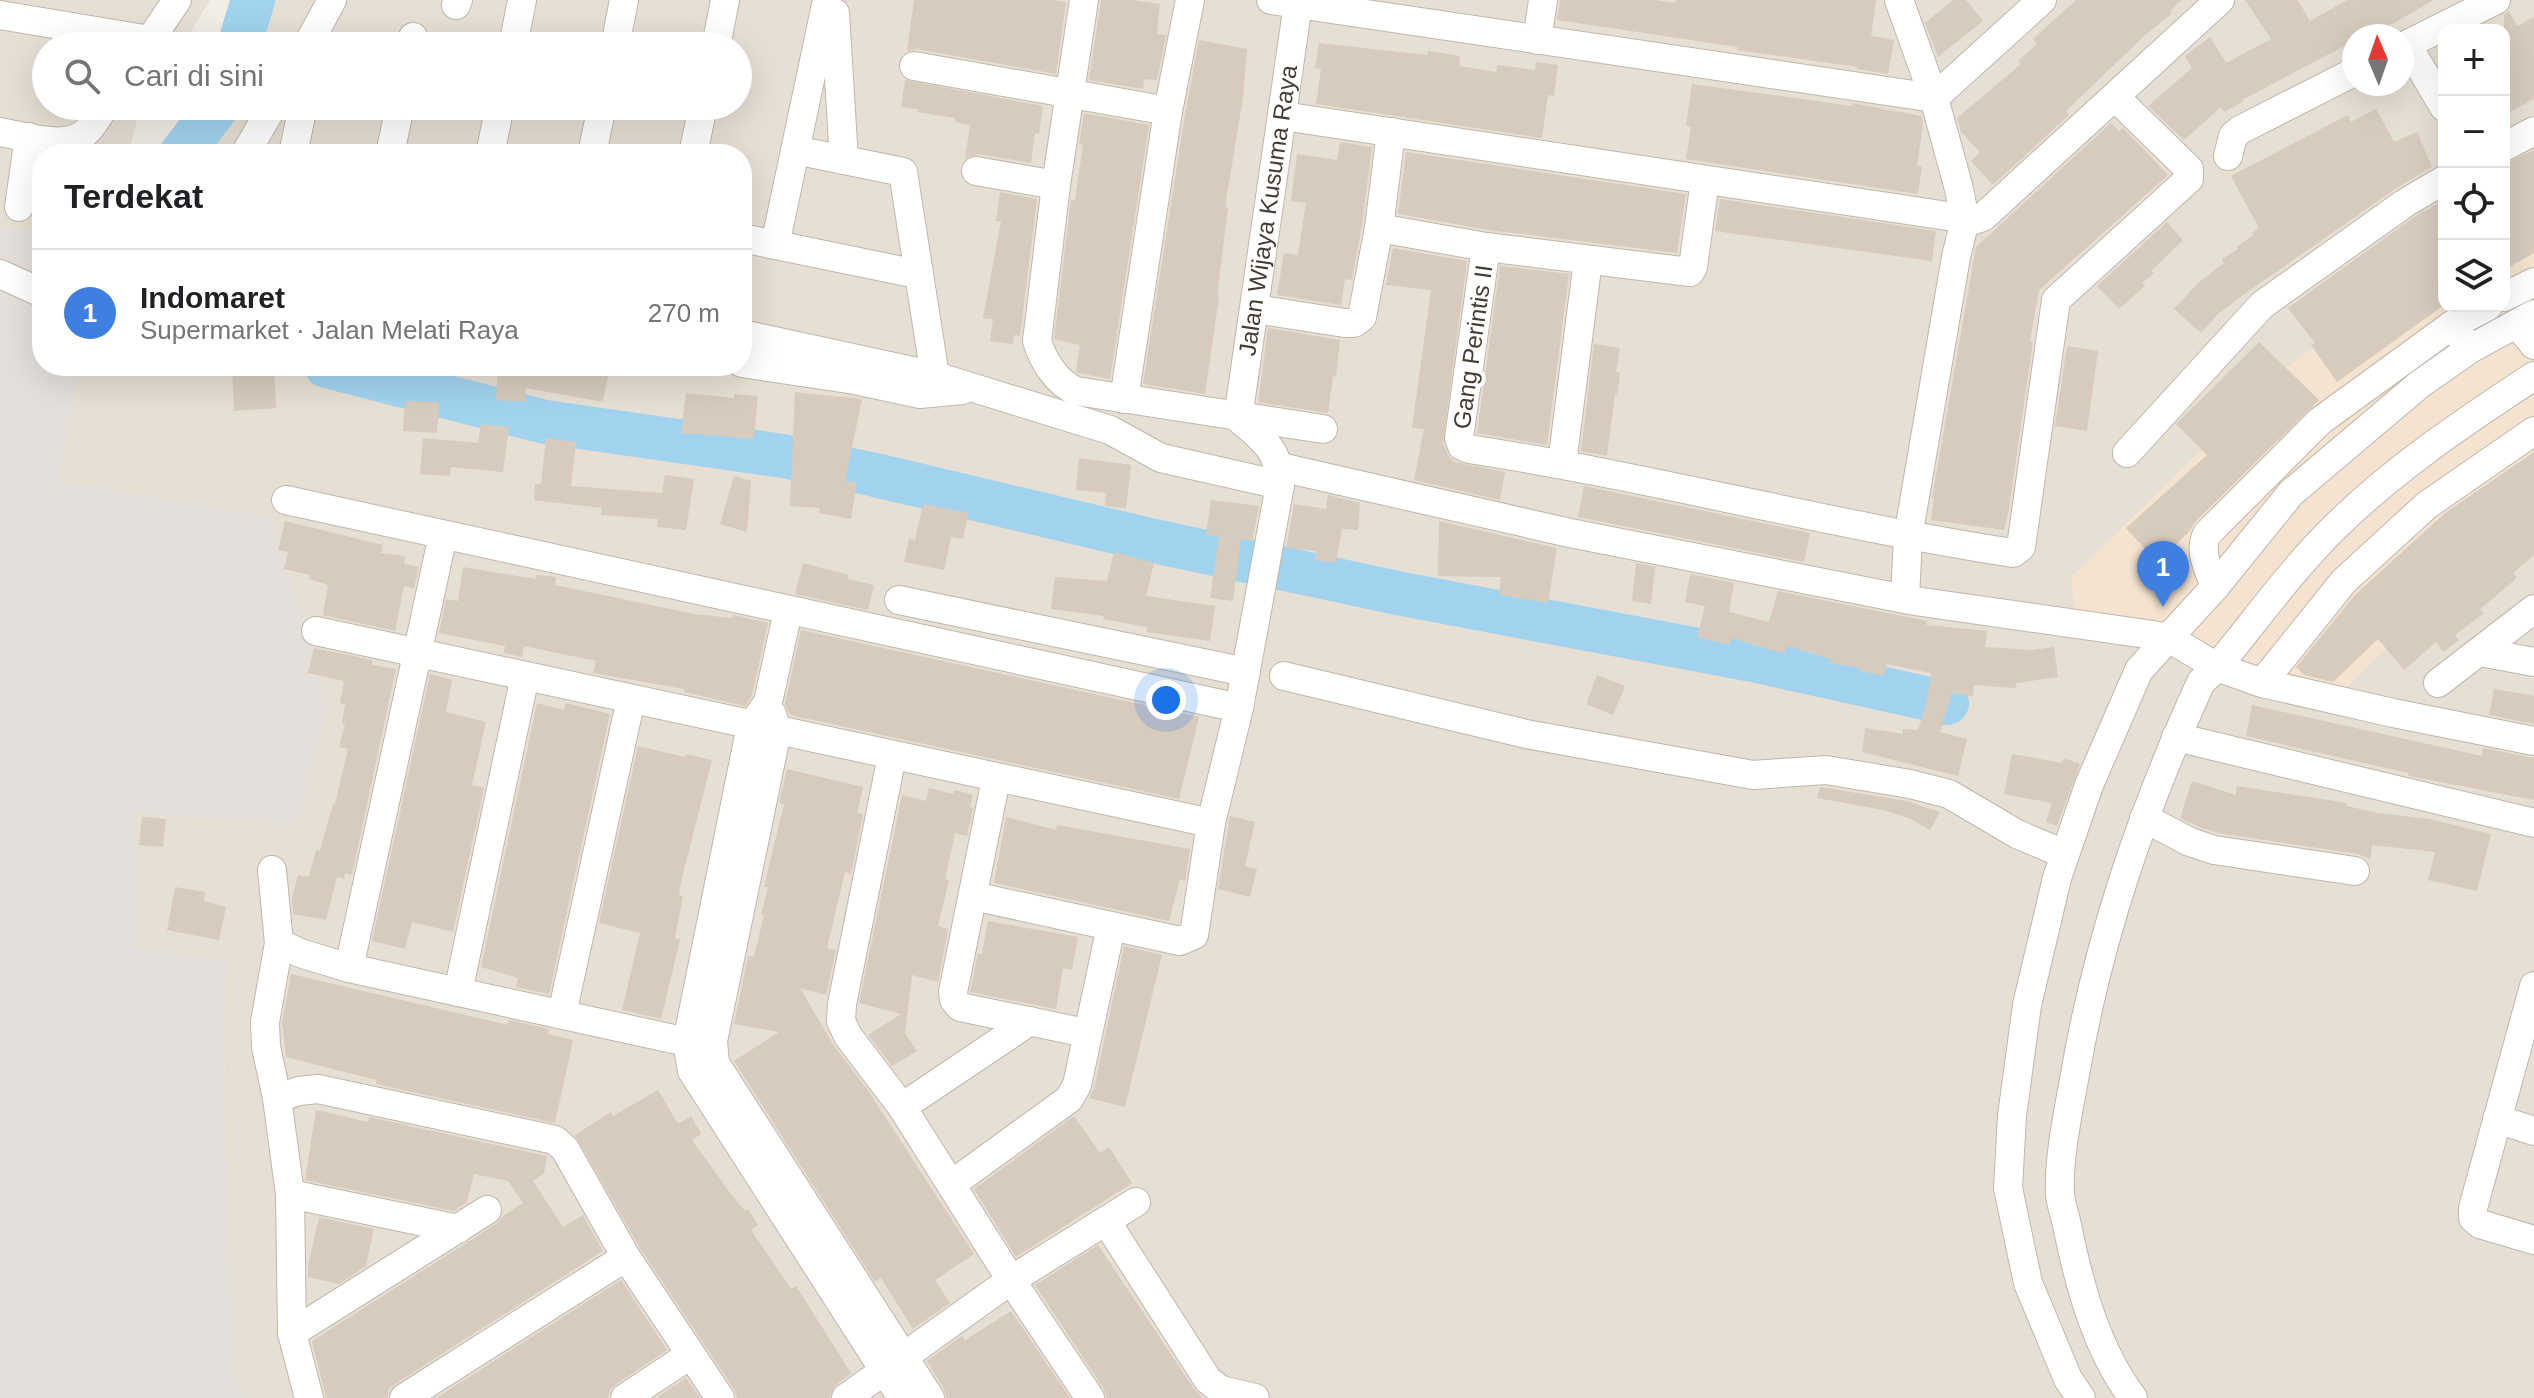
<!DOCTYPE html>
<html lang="id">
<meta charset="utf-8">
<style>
:root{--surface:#fff;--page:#f6f6f6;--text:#202124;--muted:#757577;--line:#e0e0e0;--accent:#0f766e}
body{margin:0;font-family:Helvetica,sans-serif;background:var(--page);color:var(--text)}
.controls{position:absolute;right:24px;top:24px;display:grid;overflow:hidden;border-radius:16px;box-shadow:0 8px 32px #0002}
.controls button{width:72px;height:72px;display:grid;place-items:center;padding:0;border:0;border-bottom:2px solid var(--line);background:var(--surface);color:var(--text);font:40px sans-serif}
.compass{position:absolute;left:2342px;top:24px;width:72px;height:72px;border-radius:50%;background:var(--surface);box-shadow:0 8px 32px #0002;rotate:358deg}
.you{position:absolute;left:1166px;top:700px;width:28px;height:28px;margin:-20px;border:6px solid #fff;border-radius:50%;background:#1a73e8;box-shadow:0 0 0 12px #1a73e833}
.badge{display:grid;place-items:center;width:52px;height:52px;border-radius:50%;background:var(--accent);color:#fff;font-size:26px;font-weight:700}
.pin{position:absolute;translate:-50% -66px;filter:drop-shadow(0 2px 4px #0008)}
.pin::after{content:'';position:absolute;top:42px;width:28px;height:24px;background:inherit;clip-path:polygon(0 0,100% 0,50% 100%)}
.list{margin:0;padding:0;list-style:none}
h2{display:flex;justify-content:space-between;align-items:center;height:104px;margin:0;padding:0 32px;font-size:34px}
h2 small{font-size:26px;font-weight:400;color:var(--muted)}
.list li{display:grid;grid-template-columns:52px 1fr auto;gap:24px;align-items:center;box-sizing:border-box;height:128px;padding:0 32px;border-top:2px solid var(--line)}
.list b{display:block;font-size:30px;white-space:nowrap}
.list p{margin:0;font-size:26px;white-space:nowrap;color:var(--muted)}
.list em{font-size:26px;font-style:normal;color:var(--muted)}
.icon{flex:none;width:44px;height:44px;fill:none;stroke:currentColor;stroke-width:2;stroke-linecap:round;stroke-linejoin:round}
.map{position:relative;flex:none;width:2534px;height:1398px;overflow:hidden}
.search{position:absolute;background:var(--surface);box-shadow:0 8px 32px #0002;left:32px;top:32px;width:720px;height:88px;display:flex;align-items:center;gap:20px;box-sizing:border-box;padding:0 28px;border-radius:44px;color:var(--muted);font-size:30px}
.panel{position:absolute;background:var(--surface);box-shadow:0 8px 32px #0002;left:32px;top:144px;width:720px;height:232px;border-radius:32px}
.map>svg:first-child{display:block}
</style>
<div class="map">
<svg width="2534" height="1398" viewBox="0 0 2534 1398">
<rect width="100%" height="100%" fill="#f2ede5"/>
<path fill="#e6dfd3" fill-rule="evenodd" d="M0,0H210L182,46H46V106H146L137,120L128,154H42V231L0,226Z
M270,0H2534V1398H250L234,1377L224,1053L228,961L137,948L136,814L298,825L59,480L81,366H742V154H181L209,106H738V46H244ZM2444,30H2504V306H2444ZM2354,36H2402V84H2354Z"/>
<path fill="#f4e3d0" d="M2534,206V516L2464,573L2339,695L2076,623L2071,577L2288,366L2444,252V306H2504V221Z"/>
<path fill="#e4dfda" d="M0,226L42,231V366H81L59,480L273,517L329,705L298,825L136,814L137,948L228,961L224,1054L234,1377L250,1398H0Z"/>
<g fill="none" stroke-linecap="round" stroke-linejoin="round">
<path stroke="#a1d3ef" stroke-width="44" d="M239,46L253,0
M181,154L218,106
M326,366L545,422L783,456L871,474L1154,541L1402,594L1757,661L1947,703"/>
</g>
<path fill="#d6cbbd" d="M914,0H1052L1066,2L1056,74L917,49L907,51Z
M1101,0H1131L1160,4L1157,34L1166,35L1157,80L1144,79L1143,89L1089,80Z
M1560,0H1655L1675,3L1676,0H1876L1871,36L1894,40L1888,74L1857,69L1858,67L1737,50L1738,47L1557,20Z
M1953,0H1966L1983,21L1938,57L1925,23Z
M2076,0H2182L2170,11L2172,13L2143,37L2066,111L2069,115L1993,185L1971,161L1980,152L1961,132L1957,118L2021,64L2018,61L2037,44L2033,39Z
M2245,0H2298L2310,21L2347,0H2434L2371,36H2354V41L2242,100L2243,102L2224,112L2221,107L2184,140L2148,106L2192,68L2185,56L2210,37L2226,63L2271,39Z
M2509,11L2517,26L2534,17V99L2504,115V15Z
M1199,40L1247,49L1243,98L1225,207L1228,208L1220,272L1217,297H1219L1205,394L1143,384L1185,114Z
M1319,43L1427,55L1428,51L1460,56L1459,66L1496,72L1497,65L1535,70L1536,62L1558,65L1554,96L1548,95L1542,138L1316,104L1321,69L1315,68Z
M905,80L1043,106L1039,134L1035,133L1031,163L979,154L965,158L970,125L955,122V118L917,112L918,109L901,107Z
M1692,84L1852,106V103L1921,116L1923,124L1917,166L1922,167L1918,194L1686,159L1691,127L1686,126Z
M2376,109L2394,142L2417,132L2432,167L2395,189L2246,293L2218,314L2201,333L2174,309L2198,283L2224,263L2222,259L2238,249L2236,247L2254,235L2252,233L2259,228L2231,176L2348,115L2351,122Z
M1084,113L1149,125L1110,379L1078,373L1076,371L1080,345L1054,339L1071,200H1075L1083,145L1079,144Z
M2111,123L2119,131L2123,128L2168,175L2039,290L2030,341H2033L2009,509L2004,530L1931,520L1934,498H1932L1976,247Z
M1340,142L1372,147L1362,225L1352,280L1345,279L1341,305L1277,295L1284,253L1298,255L1306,203L1291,201L1297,154L1337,160Z
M2534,150V253L2504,270V164Z
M1406,152L1686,194L1677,253L1489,230L1398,214Z
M1000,192L1037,199L1020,336L1014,335L1013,344L990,341L993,319L983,318L1001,221H996Z
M1720,199L1936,231L1932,261L1715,231Z
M2444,200V305L2337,382L2311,345L2315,343L2288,308L2414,217Z
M2167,222L2183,240L2151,271L2154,273L2142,283L2145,286L2119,309L2097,286Z
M1393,248L1467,261L1443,443L1449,457L1455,462L1505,472L1500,500L1414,480L1424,429L1412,428L1431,290L1386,285Z
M1500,266L1569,274L1547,445L1477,433Z
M1268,328L1340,340L1336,377L1333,376L1328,413L1258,402Z
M2259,342L2319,400L2195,522L2189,532L2157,562L2126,528L2207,455L2176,424Z
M1594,344L1620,348L1616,372L1620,373L1617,395L1615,394L1607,456L1581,451Z
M2067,346L2098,351L2087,431L2055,426Z
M498,366H610L603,402L526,388L525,402L496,400Z
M274,368L276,408L234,411L232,370Z
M795,392L862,399L845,481L857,483L851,519L819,513L820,508L790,506Z
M686,393L734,398V394L758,396L754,439L681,433Z
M405,401L439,402L437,433L403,431Z
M481,424L509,427L503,472L451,467L450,476L420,474L423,438L478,443Z
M546,438L576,442L571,486L662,493L665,475L694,479L686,530L657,527L658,519L601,515L602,508L534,500L535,484H541Z
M2534,452V555L2513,573L2517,578L2480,609L2484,613L2455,635L2459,640L2443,652L2436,642L2404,670L2378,639L2333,682L2304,675L2296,667L2355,595L2445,513Z
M1079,458L1131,465L1126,508L1105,506L1106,493L1076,490Z
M734,476L751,481L747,532L720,524Z
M1584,486L1810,533L1804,562L1578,517Z
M1328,495L1360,503L1358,530L1342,529L1336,563L1315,560L1316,551L1286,548L1294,504L1326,509Z
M1211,500L1259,506L1252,541L1241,539L1233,601L1210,598L1219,536L1206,535Z
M923,504L968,513L963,539L951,537L944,570L904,562L909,539L915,540Z
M285,521L383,545L381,553L405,556L404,564L419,567L414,588L404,586L395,631L323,615L328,585L309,579L310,575L284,569L288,552L278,550Z
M1439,521L1557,548L1548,603L1499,595L1501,577L1438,576Z
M1114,552L1154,563L1146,596L1215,606L1210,641L1147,632V627L1103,619L1104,616L1051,609L1055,577L1107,581Z
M803,563L849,575L848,579L874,585L868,610L795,594Z
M1636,563L1655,567L1651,604L1632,601Z
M463,567L536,579V575L556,577L555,585L694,614L732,618L733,615L768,623L752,695L745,706L684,692V689L593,673L596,661L524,646L522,657L504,653L505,646L439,633L446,599L458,601Z
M1690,574L1734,583L1729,612L1769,622L1778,591L1927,621L1926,625L1987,631L1985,647L2032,650L2054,647L2058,677L2016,683V688L1974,685L1973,696L1952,693L1940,732L1967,739L1958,776L1862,752L1865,728L1903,734V729L1918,730L1925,708L1931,673L1887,664L1884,676L1859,671L1860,668L1830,663L1831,659L1787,646L1784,654L1731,638L1729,645L1697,637L1705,606L1685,602Z
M801,630L1199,717L1179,799L790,715L785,704Z
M314,648L372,660V665L396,669L352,875L345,873L344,879L337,877L326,920L293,914L292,899L298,875L309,877L316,850L320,851L333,804H335L348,749L339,747L345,724H342L345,704L340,703L344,681L308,673Z
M430,674L452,680L446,712L486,722L472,785L484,788L453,932L412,922L405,949L372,941Z
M1597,675L1625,686L1613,715L1586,704Z
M2494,689L2534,696V724L2489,715Z
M537,703L564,710L566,703L610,714L549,994L516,987L518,978L481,967Z
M2252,705L2482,756L2483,748L2534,758V800L2409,776L2408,773L2246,736Z
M638,746L685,757L686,754L712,760L681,882L679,895L683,896L675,938L680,940L661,1019L622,1010L640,933L599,923Z
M2012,754L2062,763L2064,758L2080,764L2057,826L2046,822L2052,803L2004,794Z
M787,769L863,787L857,813L863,814L851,874L845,872L827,948L836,950L826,995L800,988L834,1046L867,1089L974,1254L935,1280L950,1303L913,1329L881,1278L875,1282L734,1061L779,1032L734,1024L748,956L754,957L764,915H761L768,887H764L784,804L779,803Z
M2192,781L2236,795L2237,786L2347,803V806L2378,813L2430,819L2491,834L2477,891L2428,880L2435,852L2372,845L2370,859L2358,854L2218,833L2197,826L2180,818Z
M1820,787L1906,801L1940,812L1930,830L1909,818L1883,810L1817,798Z
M929,788L953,794L954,790L973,795L970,807L973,808L967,836L955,833L945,879L949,880L938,926L948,929L938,982L912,975L905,1033L917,1051L892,1066L868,1035L901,1014L859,1003L902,795L926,801Z
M1230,816L1255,822L1245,866L1257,869L1250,897L1218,889Z
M142,817L166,819L163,847L139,845Z
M1006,817L1056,830L1057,825L1190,849L1185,881L1180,879L1169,921L994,883Z
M175,887L205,892L204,901L226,907L219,940L167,930Z
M988,921L1078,937L1072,970L1063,968L1056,1009L970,992L978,954H982Z
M1124,946L1162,955L1125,1107L1089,1098L1094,1089Z
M291,974L508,1025L509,1020L549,1029L548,1034L573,1040L555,1123L376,1084V1080L286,1057L282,1023Z
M658,1090L678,1124L691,1116L701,1134L692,1140L731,1194L745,1211L748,1209L758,1225L751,1230L791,1289L796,1286L851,1373L836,1385L829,1398H737L734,1389L640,1248L575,1135L611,1112L613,1116Z
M316,1110L368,1122L369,1117L547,1156L544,1173L533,1181L563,1227L583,1215L603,1251L395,1384L389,1389L387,1398H326L312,1341L496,1224L503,1216L523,1203L508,1181L474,1174L467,1202L454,1211L305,1180Z
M1074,1116L1100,1153L1109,1147L1132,1183L1016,1257L974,1189Z
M319,1217L374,1229L366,1266L339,1284L308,1277V1266Z
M1098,1245L1194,1389L1203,1398H1107L1104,1389L1035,1285Z
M621,1280L667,1350L616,1384L610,1390L608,1398H436Z
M1011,1311L1070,1398H947L944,1389L927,1361L962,1336L965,1340Z
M686,1378L700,1398H656Z"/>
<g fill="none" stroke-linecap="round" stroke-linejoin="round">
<defs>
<g id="minor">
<path d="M1084,0L1056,185L1037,341C1043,361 1057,383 1076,391L1323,429"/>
<path d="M1271,0L1934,98L2042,0"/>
<path d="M1899,0L1934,98L1959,189L1965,220L1956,257L1908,537L1905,598"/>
<path d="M456,5L458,0"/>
<path d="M835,13L844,160"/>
<path d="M0,15L150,40"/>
<path d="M1537,40L1543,0"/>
<path d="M2407,45L2444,107"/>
<path d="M146,46L177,0"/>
<path d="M307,46L332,0"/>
<path d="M411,46L413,37"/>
<path d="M513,46L522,0"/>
<path d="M615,46L624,0"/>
<path d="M716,46L725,0"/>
<path d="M2402,47L2496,0"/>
<path d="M914,66L1168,111"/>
<path d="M1283,116L1974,220L1983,217L2220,0"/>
<path d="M0,132C24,136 67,151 86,132C94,125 99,114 105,106"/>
<path d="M2504,147L2534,131"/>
<path d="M795,150L903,172L935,376"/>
<path d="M245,154L273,106"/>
<path d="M293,154L303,106"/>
<path d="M390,154L400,106"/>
<path d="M490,154L500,106"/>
<path d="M592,154L602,106"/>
<path d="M693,154L703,106"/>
<path d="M2228,156L2233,136L2240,130L2354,72"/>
<path d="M976,171L1056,185"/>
<path d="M19,207L29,137"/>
<path d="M1379,228L1486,247L1690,272L1693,267L1705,180"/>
<path d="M742,238L917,274"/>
<path d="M775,245L827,0"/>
<path d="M1486,247L1459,438L1462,446L1469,449C1652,477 1830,525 2013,553L2021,547L2056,300L2189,179V169L2116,98"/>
<path d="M0,274L42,293"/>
<path d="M2504,297L2534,282"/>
<path d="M1255,309L1345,323H1354L1362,317L1379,228L1391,132"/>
<path d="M2517,324L2534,345"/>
<path d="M2452,325L2488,306"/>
<path d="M742,334L935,376L1110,430L1161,458L1280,485"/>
<path d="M742,363L855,380L920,394L962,390"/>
<path d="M1124,399L1168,111L1190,0"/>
<path d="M2127,453L2262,305L2405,203L2444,180"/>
<path d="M1562,464L1588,260"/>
<path d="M1280,467L1570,533L1915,601L2167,637L2217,667L2262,683L2393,713L2534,741"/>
<path d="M286,500L1239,708"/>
<path d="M2215,587C2209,570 2198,551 2207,534L2320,421L2452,325L2470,349"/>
<path d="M899,600L1246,672"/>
<path d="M788,611L768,702L751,726L687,1042L692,1071L902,1398"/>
<path d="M316,631L1211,823"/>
<path d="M2480,652L2534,662"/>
<path d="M1284,676L1526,734L1753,775L1826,770L1910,784L1949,794L2017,834L2064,854"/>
<path d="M2262,683L2344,581L2427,505L2534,431"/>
<path d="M2438,683L2534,609"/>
<path d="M772,714L777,731L713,1041L715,1063L930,1398"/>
<path d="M2176,737L2534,823"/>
<path d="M892,756L842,1004L841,1021L848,1036L902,1107L1011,1280L1090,1398"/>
<path d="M996,779L953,992L954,1000L960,1007L1086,1033"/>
<path d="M2144,818L2190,842L2214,850L2355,871"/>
<path d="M272,870L279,943L300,953L349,968L687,1042H704"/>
<path id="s1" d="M973,896L1180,941L1194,935L1211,823L1239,708L1280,485C1280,450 1262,438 1238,418L1298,4"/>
<path d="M349,968L443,535"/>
<path d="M2534,986L2473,1208V1218L2480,1224L2534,1240"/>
<path d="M458,992L525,676"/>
<path d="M562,1014L631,699"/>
<path d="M277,1098L266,1047L265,1022L279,943"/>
<path d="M902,1107L1030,1021"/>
<path d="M2497,1119L2534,1131"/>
<path d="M952,1184L1069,1099L1077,1085L1111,927"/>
<path d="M290,1194L458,1229"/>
<path d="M1106,1221L1208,1380L1221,1390L1255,1398"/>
<path d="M292,1333L487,1210"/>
<path d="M309,1398L292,1333L290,1194L277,1098L299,1091L318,1089L555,1140L565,1149L626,1257L720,1398"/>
<path d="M404,1398L626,1257"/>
<path d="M625,1398L690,1355"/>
<path d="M846,1398L1011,1280L1136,1202"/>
<path d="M2081,1398L2068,1379L2028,1283L2008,1188L2012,1116L2027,1005L2057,878L2089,785L2139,670L2215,587L2291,493L2420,384L2470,349L2534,314"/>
<path d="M2133,1398C2097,1350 2080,1288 2068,1230C2066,1218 2061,1206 2060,1194C2058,1162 2068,1112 2074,1080C2098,938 2142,812 2201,682L2217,667C2256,620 2292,569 2335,527C2395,468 2464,422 2534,376"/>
</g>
</defs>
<use href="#minor" stroke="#c0b7ab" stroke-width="30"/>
<use href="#minor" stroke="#fff" stroke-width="28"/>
</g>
<g text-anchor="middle" stroke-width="8" stroke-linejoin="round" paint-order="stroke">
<g font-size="24" fill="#443d35" stroke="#fff">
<text dy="8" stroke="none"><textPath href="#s1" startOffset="978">Jalan Wijaya Kusuma Raya</textPath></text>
<text transform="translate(1473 347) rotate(-82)" y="8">Gang Perintis II</text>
</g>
</g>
</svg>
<div class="controls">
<button>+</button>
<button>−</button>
<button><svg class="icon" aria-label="locate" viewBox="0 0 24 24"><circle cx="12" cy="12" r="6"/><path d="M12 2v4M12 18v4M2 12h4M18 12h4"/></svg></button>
<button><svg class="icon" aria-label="layers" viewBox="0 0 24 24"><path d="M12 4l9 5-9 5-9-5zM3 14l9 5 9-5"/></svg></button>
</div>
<svg class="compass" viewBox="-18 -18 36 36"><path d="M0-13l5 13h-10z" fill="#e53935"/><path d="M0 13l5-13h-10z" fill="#757577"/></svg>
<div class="you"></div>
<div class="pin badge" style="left:2163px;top:607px;background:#3f7fe0">1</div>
<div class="search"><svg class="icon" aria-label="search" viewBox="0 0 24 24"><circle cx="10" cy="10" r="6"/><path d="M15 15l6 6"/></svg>Cari di sini</div>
<section class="panel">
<h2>Terdekat<small></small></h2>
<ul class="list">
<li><span class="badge" style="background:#3f7fe0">1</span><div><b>Indomaret</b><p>Supermarket · Jalan Melati Raya</p></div><em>270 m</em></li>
</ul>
</section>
</div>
